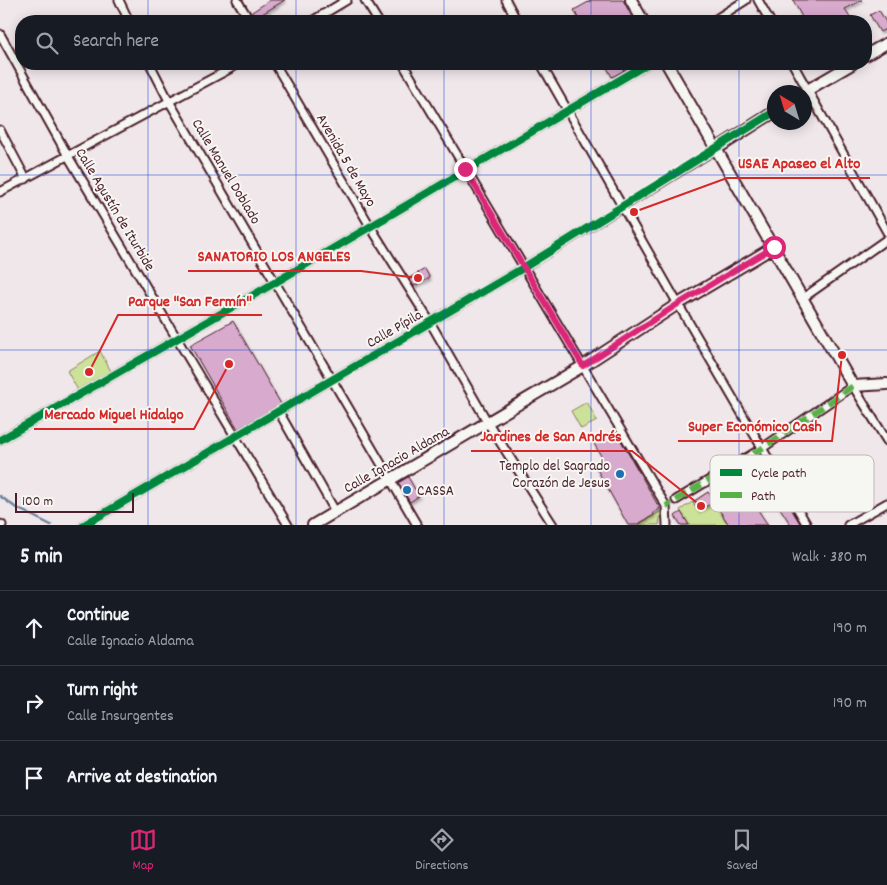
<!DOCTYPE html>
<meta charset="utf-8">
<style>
:root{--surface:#171b24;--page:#242831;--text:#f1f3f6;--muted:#9ea1a6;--line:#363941;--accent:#db2777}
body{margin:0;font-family:Dekko,sans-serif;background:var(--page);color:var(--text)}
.compass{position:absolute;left:767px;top:85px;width:45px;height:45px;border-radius:50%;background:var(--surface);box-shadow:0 2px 12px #0003;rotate:322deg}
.scale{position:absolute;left:15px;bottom:12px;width:119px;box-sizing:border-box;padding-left:5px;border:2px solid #4a1f2b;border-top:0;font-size:14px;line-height:18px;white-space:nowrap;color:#4a1f2b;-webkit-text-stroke:4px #f6f6f2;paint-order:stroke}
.stop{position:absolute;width:15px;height:15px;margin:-11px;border:4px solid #db2777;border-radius:50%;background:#fff}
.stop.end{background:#db2777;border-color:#fff;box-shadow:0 1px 5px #0008}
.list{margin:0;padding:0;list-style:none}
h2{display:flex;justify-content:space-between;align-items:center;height:65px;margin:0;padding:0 20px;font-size:21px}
h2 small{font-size:16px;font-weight:400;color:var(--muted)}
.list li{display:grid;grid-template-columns:32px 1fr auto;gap:15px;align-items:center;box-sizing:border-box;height:75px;padding:0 20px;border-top:1px solid var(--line)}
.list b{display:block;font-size:19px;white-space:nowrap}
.list p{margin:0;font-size:16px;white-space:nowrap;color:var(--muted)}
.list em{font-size:16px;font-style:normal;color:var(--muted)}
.icon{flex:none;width:28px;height:28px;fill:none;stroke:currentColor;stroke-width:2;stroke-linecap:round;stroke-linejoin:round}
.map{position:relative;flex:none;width:887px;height:525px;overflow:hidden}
.search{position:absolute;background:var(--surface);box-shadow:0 2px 12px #0003;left:15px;right:15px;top:15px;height:55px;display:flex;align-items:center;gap:12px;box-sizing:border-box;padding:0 18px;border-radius:20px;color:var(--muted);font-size:19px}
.sheet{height:290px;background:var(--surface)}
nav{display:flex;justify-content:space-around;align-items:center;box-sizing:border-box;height:70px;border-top:1px solid var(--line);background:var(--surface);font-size:14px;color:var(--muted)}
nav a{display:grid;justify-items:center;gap:2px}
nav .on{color:var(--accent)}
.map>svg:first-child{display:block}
</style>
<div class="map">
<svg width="887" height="525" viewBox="0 0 887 525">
<defs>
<filter id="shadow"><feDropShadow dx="1.5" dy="2.5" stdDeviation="1" flood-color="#0004"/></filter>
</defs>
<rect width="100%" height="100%" fill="#f0e7eb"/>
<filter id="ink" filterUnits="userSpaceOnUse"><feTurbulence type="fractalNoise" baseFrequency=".02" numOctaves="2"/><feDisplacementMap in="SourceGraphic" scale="10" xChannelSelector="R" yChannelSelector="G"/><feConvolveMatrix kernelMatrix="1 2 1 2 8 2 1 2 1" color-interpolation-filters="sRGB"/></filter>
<g filter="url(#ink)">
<path fill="#cce298" stroke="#8b8062" d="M100,351L112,373L79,392L67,371Z
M587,402L597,421L581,429L571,411Z
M708,492L726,521L738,525H689L680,510Z
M661,511L659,525H638Z"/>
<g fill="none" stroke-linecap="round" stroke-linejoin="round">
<path stroke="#6d829a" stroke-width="2.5" d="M0,496L15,507L51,525"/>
</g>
<path fill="#d8abce" stroke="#4a1f2b" filter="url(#shadow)" d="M270,0H285L262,14L266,21H257L252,12Z
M592,0H623L634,21H580L574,10Z
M793,0H862L845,9L852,21H804Z
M879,10L887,24V28L880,32L870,15Z
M605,64H635L612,77Z
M425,269L430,278L414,286L409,278Z
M233,321L281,404L238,429L190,345Z
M615,430L660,509L653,513L654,515L636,525H628L594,464L603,459L593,442Z
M764,464L801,525H791L761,479L740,491L750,504L755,500L761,507L758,510L768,525H729L714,502L698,511L693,502L708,492L711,496Z
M408,477L419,496L410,502L398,483Z
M681,512L689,525H681L675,516Z"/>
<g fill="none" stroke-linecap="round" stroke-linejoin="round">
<defs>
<path id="street" d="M119,0L129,21
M237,0L250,21
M365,0L378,21
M506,0L517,21
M758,0L770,21
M312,21L347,0
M713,21L746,0
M0,34L68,156L288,525
M150,64L169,101L417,525
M275,64L370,226L430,322L488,423L553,525
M403,64L666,506
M541,64L678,304L807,525
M793,64L887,232
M0,130L26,179
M0,192L239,64
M803,298L887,239
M279,412L335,511
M0,440L276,282L647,64
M676,500L761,449L853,386L887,441
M666,506L667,525
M0,524L2,525
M84,525L523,268L716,149
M848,525L887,503"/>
<path id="secondary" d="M631,0L643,21
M866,55L887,43
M667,64L853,386L887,384
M804,92L852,64
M716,149L774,112
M313,525L583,366L678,304L774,247"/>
</defs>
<use href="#street" stroke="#4a1f2b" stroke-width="11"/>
<use href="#secondary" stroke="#4a1f2b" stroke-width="14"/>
<use href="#street" stroke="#f6f6f2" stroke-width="7"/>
<use href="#secondary" stroke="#f6f6f2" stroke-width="10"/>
<path stroke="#57b146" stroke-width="6" stroke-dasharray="12 6" stroke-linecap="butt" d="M676,500L761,449L853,386
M666,506L671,503"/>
<defs>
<path id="cycleway" d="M0,440L276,282L647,64
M84,525L523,268L774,112"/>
</defs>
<use href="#cycleway" stroke="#f6f6f2" stroke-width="11"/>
<use href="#cycleway" stroke="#00873e" stroke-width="8"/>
</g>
</g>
<g fill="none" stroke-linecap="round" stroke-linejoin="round" filter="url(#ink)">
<path stroke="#db2777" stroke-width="6" d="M465,169L583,366L678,304L774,247"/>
</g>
<path fill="none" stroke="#1d4ed8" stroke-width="1" stroke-opacity="0.55" d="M148,0V21M296,0V21M444,0V21M591,0V21M739,0V21M148,64V525M296,64V525M444,64V525M591,64V525M739,64V525M0,175H887M0,350H887"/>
<g fill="#1f6fb2" stroke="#f6f6f2" stroke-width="2">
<circle cx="620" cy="474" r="5"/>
<circle cx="407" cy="490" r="5"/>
</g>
<g text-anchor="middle" stroke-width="4" stroke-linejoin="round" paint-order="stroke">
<g font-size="15" fill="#4a1f2b" stroke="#f6f6f2">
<text transform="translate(347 160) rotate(60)" y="5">Avenida 5 de Mayo</text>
<text transform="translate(227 171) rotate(59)" y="5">Calle Manuel Doblado</text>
<text transform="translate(116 209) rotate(59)" y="5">Calle Agustín de Iturbide</text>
<text transform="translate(394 328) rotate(-30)" y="5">Calle Pípila</text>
<text transform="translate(396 459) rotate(-30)" y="5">Calle Ignacio Aldama</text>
</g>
<g font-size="15" fill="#4a1f2b" stroke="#f6f6f2" text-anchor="end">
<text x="610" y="470">Templo del Sagrado<tspan x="610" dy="17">Corazón de Jesus</tspan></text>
<text x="417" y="495" text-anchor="start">CASSA</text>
</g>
</g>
<rect x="710" y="455" width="164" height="57" rx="8" fill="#f6f6f2" stroke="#c2b6b6" stroke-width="1"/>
<rect x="720" y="469" width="22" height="7" fill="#00873e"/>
<rect x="720" y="492" width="22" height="6" fill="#57b146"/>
<g font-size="14" fill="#4a1f2b">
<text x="751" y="477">Cycle path</text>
<text x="751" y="500">Path</text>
</g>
<path fill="none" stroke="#d62828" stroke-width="2" d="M634 212L727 178H870M418 278L361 271H188M89 372L118 315H262M229 364L194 429H34M842 355L832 441H678M701 506L632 451H471"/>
<g fill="#d62828" stroke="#f6f6f2" stroke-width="2">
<circle cx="634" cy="212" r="5"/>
<circle cx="418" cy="278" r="5"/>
<circle cx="89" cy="372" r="5"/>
<circle cx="229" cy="364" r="5"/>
<circle cx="842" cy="355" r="5"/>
<circle cx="701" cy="506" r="5"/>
</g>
<g font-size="16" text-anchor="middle" font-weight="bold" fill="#d62828" stroke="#f6f6f2" stroke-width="4" stroke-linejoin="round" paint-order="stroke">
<text x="799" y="168">USAE Apaseo el Alto</text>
<text x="274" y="261">SANATORIO LOS ANGELES</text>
<text x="190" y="306">Parque "San Fermín"</text>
<text x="114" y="419">Mercado Miguel Hidalgo</text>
<text x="755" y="431">Super Económico Cash</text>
<text x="551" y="441">Jardines de San Andrés</text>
</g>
</svg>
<svg class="compass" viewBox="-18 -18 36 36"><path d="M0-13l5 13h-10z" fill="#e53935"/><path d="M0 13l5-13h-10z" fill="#9ea1a6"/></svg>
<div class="scale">100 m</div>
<div class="stop" style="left:774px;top:247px"></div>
<div class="stop end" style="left:465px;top:169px"></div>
<div class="search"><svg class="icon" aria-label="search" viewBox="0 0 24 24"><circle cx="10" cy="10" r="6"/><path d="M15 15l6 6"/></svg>Search here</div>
</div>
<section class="sheet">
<h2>5 min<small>Walk · 380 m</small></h2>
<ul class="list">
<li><svg class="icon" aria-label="ahead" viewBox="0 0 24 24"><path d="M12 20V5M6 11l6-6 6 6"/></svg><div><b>Continue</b><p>Calle Ignacio Aldama</p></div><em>190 m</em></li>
<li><svg class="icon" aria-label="right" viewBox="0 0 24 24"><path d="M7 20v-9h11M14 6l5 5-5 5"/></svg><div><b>Turn right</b><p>Calle Insurgentes</p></div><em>190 m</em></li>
<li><svg class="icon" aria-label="arrive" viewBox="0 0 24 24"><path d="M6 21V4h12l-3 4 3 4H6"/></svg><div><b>Arrive at destination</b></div></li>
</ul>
</section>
<nav>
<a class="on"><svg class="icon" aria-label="map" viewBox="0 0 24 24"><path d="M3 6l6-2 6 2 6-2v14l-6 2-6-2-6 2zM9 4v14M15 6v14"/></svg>Map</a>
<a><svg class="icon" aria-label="directions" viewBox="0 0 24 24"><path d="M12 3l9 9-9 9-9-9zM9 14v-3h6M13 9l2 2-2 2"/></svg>Directions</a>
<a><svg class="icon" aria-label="saved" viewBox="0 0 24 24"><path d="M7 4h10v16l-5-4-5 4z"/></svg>Saved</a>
</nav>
